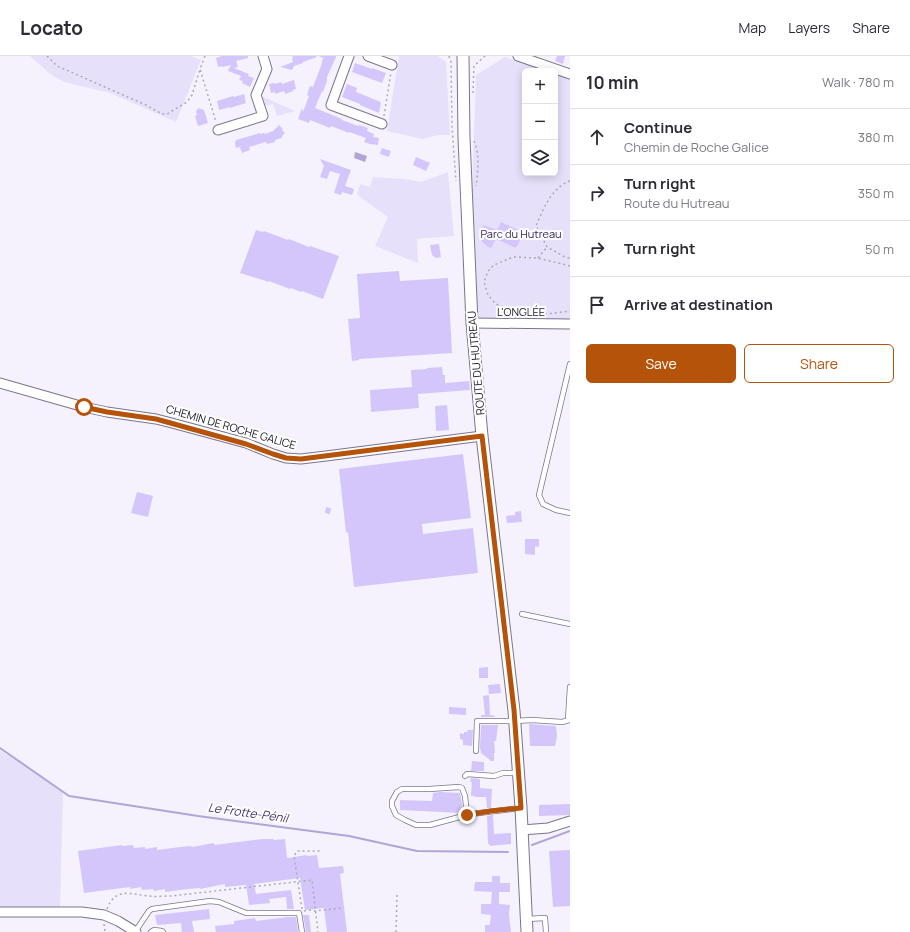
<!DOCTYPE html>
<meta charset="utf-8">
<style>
:root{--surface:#fff;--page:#f7f7f7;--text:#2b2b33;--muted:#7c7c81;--line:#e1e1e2;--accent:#b45309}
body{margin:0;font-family:Manrope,sans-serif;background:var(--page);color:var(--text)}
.controls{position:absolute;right:12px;top:12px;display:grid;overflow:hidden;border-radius:6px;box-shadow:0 2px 10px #0003}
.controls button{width:36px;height:36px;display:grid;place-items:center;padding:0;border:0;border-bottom:1px solid var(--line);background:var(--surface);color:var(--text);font:20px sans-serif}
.stop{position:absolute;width:12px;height:12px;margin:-9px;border:3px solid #b45309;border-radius:50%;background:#fff}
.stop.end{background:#b45309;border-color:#fff;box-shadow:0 1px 4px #0008}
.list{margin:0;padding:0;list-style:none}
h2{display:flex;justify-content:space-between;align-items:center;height:52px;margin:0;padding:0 16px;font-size:17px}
h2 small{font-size:13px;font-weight:400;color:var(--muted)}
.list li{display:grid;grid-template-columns:26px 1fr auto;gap:12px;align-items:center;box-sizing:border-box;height:56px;padding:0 16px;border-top:1px solid var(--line)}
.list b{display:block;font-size:15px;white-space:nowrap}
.list p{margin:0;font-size:13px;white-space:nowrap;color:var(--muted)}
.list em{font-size:13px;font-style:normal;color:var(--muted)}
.actions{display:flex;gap:8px;padding:12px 16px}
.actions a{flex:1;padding:9px 0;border:1px solid var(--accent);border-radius:6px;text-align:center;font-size:14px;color:var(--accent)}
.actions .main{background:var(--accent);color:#fff}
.icon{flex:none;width:22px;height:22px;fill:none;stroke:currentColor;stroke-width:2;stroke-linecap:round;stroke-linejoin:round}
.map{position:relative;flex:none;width:570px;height:876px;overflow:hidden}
header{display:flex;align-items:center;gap:24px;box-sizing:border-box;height:56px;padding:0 20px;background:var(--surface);border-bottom:1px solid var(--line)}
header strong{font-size:19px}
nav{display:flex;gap:22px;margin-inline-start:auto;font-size:14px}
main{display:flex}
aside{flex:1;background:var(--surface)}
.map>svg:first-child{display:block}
</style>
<header>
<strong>Locato</strong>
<nav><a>Map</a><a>Layers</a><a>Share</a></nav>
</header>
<main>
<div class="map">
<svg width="570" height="876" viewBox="0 0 570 876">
<rect width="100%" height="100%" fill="#f5f2fd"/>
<path fill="#e7e0fb" d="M30,0H191L201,4L176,66L110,37L64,26L50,18Z
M399,0H438L446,6L450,79H439L422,83L387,75Z
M505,1L545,15H525V117H555V18L570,23V265H477L471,163L476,19Z
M261,40L295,55L277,60L273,48L263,50Z
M448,116L454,180L417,183L418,207L375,190L388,161L357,139L360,128L370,131L373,121L404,123L421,126Z
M0,695L19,706L63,737L60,853L0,852Z"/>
<path fill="#b2a4d7" d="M355,96L367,100L365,106L354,102Z"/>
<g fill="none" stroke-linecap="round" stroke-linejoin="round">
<path stroke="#b2a4d7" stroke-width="2" d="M0,692L69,740L198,760L349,780L417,795L508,796
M532,789L570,775"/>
</g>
<path fill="#d4c6fb" d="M222,0H248V2L236,5L238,11L234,12L249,18L248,20L254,22L250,31L242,27L243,25L239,24L241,20L228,15L230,10L231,11V9L222,11V10L218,11L216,2Z
M292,0H316L317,1L303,6V7L294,10L292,14L280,11L293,6L292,3L293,2Z
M319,0H336V1L327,21V25L323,36L322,35L315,52L342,63V64L358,70L359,69L368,72L367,75L374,78L373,81L379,82L378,89L370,88L364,86L366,82L349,76V77L331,70L330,72L310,64L309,67L298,63L302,52L303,56L309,40L307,39L310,30L313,31L321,10L323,2Z
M557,0H565L563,8L555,5Z
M355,7L372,13V12L386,17L382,27L352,16Z
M294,24L296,33L293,34V35L285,38L284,35L275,38V36L271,37L269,28L275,27V28L281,26L282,28Z
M347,28L357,32L356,36L381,46L379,57L360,49V48L342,41Z
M244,38L246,47L230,52V51L219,54L217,45L233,40L234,41Z
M198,52L204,54L208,67L198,70L195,60L197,59L196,56Z
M279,69L283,73L282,74L285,77L282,80V82L275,84V86L267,88L266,86L249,91L250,94L242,97L240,91L236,92L235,87L236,84L260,77V78L264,77L265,78L273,75Z
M382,92L391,95L389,101L380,98Z
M416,101L430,107L426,115L413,109Z
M320,103L351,114L345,130L354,133L352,139L342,136L341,139L334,137L340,118L330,115L327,123L320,121L324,110Z
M501,166L523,176L522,178L523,179L516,192L496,183L491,192L486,190V189L482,186L483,169L497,174Z
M256,174L263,176L264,175L288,184L289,183L309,191L310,190L339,200L323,243L302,235L301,236L291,232L290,233L269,225V226L240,217Z
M439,188L441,201L436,202L432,199L430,189Z
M399,215L400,225L448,222L452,297L359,303V304L352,305L348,263L360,262L357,218Z
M442,311L443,319H445V327L469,325L470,334L418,338L419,352L371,356L370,334L412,331L411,314L427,313V312Z
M447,349L449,374L436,375L435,350Z
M463,398L471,462L422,468L423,478L473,472L478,517L354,531L348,476L346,477L339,413Z
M137,436L153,440L148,461L131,457Z
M326,451L331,452L330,458L325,457Z
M521,455L522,466L507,467L506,460L515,459V456Z
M525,483H539V491L535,490V499L525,498Z
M488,611V622H479V612Z
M500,628L501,637L489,638L488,629Z
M489,639L490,659L495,660V661H481V659H485L483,640Z
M449,651L466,652V659L449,658Z
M529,668L556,670L557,680L555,690H530Z
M481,669H498L496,685H494L495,697H494V705H491L481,697L480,691Z
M467,674H473L472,690L463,689V684L460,683V677L464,678V676H468Z
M472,705L484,706V715H471Z
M471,722L480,723V732L492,733L491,752H487L486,741H475V740H471L472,726H470Z
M440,736L460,737L462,748V757L400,754V744L432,745L433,737Z
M570,748V759L539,760V749Z
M493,759L494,778L511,777V788L490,790L489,788H488L487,760Z
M263,783H273L274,784L285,783L287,802L307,799V800L317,799L319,812L343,810L344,817L340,818L347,876H327L324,852L305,854L300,822L254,828L256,838L291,834L294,853H287L286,841L269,843L270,847L249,849L246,829L225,831V828L200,833V832L188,833L165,836V833L154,835L153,833L142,834L141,831L130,833V831L84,837L78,795L122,789V790L133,789L134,792L145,791V793L157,791V794L180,791L191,790L192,791L214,787V789Z
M570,794V850L553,851L549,795Z
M492,820H500V827H510V836H499V848L510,849L509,859L511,876H485V869H490L491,859L481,858V848H491L492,836L474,835L475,826H492Z
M209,853L210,863L192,865L194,876H182L181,867L157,869L155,859Z
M303,859H309L311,876H306Z
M288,861H296L298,876H216L215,870L234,868V865L255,862L256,865Z"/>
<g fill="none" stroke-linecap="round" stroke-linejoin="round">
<defs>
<path id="service" d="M570,308L539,439L543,448L556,454L570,457
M522,558L570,568
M568,664L570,631
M476,695L477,665H515L532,664L562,666L570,664
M465,720L467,718L494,720L503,717H518
M467,759L465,740L462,732L459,731L429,733H402L397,736L392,745V750L396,759L405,764L416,769H430L467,759L471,758L521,752
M526,863L545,862L546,876
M135,876L149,855L152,853L210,845L219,846L246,857H299L302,876
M151,876L154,874L162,875L163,876"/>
<path id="minor" d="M349,0L331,49L382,68
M368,0L392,9
M518,0L570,18
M218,74L263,60L256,39L267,13L263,0
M472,267L570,268
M0,327L84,351L107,356L156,363L168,366L246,387L273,398L286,402L301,403L326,400L482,380
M522,774L548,772L570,765
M0,856H82L104,859L118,865L136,876"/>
<path id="tertiary" d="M463,0L464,82L472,267L482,380L514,655L521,752L527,876"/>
</defs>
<use href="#service" stroke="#7b748d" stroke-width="6"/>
<use href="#minor" stroke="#7b748d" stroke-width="11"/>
<use href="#tertiary" stroke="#7b748d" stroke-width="13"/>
<path stroke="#aca9b3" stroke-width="1.5" stroke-dasharray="2 3" stroke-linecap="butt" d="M47,0L57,10L146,49L162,58H167L187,46L192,39L200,13
M205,0L200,13L216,66
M449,0L451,6L452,71L456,125
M473,37L474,10L485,0
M384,60L391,16
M474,85C480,98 478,116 476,130
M570,125C552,131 543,153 536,170L547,191L565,201L570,202
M538,202L547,191
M570,210L538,202L513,201L494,209L488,215L484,226L488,239L496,248L513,255L529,258H547L570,255
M107,853C115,831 131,838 149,840C156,841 164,840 171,840L312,824L318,876
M302,853L294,800L297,795H320
M304,855L309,854L315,855L342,852
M104,868L105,876
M396,876L397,839"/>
<use href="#service" stroke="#fff" stroke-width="4.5"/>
<use href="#minor" stroke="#fff" stroke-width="9"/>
<use href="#tertiary" stroke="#fff" stroke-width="11"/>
</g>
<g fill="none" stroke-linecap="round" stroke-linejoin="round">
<path stroke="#b45309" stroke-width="5" d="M84,351L107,356L156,363L246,388L273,398L286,402L301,403L482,380L514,654L521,752L491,755L467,759"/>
</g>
<g text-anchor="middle" stroke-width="4" stroke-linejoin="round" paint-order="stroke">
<g font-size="11" fill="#341d5a" stroke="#fff">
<text x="521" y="182">Parc du Hutreau</text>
</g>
<g font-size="11" fill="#1b1821" stroke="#fff">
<text x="521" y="260">L'ONGLÉE</text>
<text transform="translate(476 307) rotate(-95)" y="4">ROUTE DU HUTREAU</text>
<text transform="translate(231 371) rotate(16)" y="4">CHEMIN DE ROCHE GALICE</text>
</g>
<g font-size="12" font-style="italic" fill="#4a3473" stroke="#fff">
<text transform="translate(248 757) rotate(8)" y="4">Le Frotte-Pénil</text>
</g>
</g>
</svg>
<div class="controls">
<button>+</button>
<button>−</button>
<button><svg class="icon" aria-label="layers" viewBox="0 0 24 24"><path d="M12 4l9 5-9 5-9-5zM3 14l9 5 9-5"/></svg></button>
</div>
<div class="stop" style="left:84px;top:351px"></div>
<div class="stop end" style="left:467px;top:759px"></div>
</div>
<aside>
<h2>10 min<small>Walk · 780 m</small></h2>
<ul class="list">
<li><svg class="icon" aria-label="ahead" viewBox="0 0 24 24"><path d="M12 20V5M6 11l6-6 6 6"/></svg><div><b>Continue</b><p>Chemin de Roche Galice</p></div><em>380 m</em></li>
<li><svg class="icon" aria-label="right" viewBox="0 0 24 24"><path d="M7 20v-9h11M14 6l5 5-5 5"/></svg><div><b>Turn right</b><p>Route du Hutreau</p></div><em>350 m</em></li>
<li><svg class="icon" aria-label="right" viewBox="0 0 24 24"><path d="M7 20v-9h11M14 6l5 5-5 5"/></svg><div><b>Turn right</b></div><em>50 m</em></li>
<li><svg class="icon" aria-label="arrive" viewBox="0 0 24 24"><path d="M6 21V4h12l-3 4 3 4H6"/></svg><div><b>Arrive at destination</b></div></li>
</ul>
<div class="actions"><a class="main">Save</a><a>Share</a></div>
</aside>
</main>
